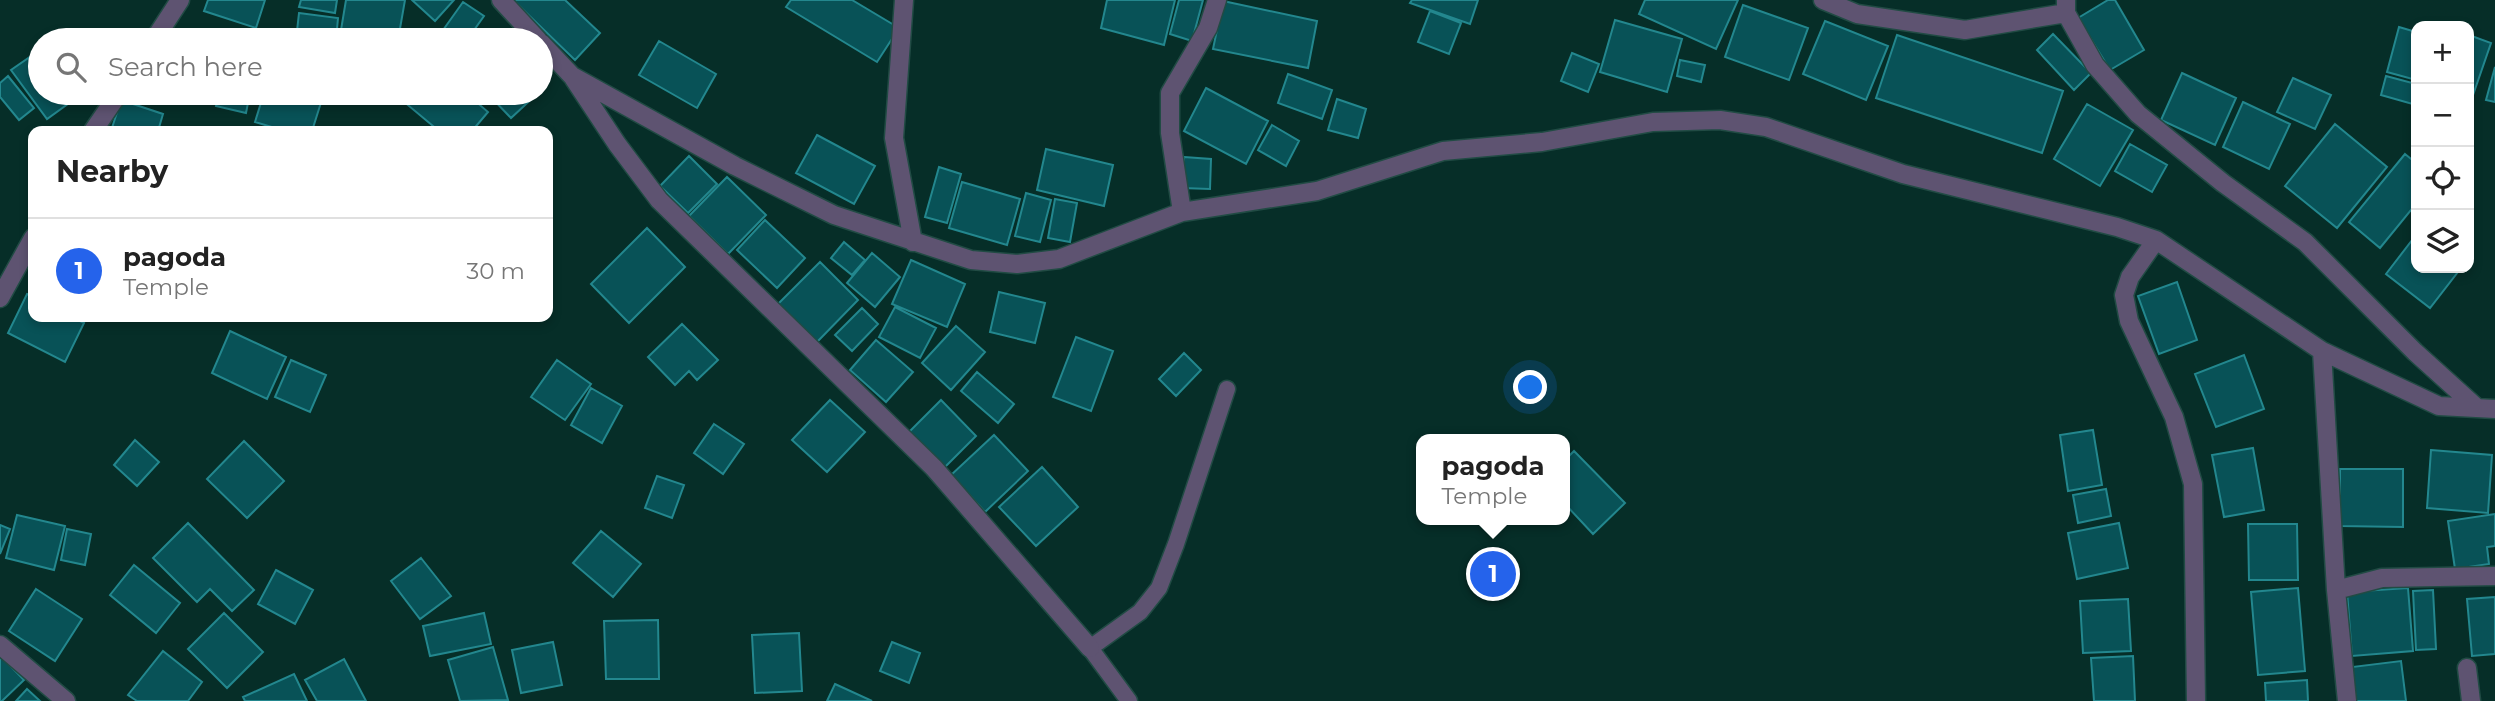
<!DOCTYPE html>
<meta charset="utf-8">
<style>
:root{--surface:#fff;--page:#f2f2f2;--text:#222;--muted:#767676;--line:#e0e0e0;--accent:#2563eb}
body{margin:0;font-family:Montserrat,sans-serif;background:var(--page);color:var(--text)}
.controls{position:absolute;right:21px;top:21px;display:grid;overflow:hidden;border-radius:14px;box-shadow:0 4px 10px #0003}
.controls button{width:63px;height:63px;display:grid;place-items:center;padding:0;border:0;border-bottom:2px solid var(--line);background:var(--surface);color:var(--text);font:35px sans-serif}
.you{position:absolute;left:1531px;top:388px;width:24px;height:24px;margin:-18px;border:5px solid #fff;border-radius:50%;background:#1a73e8;box-shadow:0 0 0 10px #1a73e833}
.badge{display:grid;place-items:center;width:46px;height:46px;border-radius:50%;background:var(--accent);color:#fff;font-size:23px;font-weight:700}
.pin{position:absolute;translate:-50% -50%;border:4px solid #fff;box-shadow:0 2px 7px #0006}
.popup{position:absolute;left:1416px;top:434px;width:154px;height:91px;box-sizing:border-box;display:grid;place-content:center;border-radius:14px;background:var(--surface);filter:drop-shadow(0 2px 5px #0005);font-size:23px;white-space:nowrap;color:var(--muted)}
.popup b{font-size:26px;color:var(--text)}
.popup::after{content:'';position:absolute;left:50%;top:100%;margin-left:-14px;border:14px solid transparent;border-top-color:var(--surface)}
.list{margin:0;padding:0;list-style:none}
h2{display:flex;justify-content:space-between;align-items:center;height:91px;margin:0;padding:0 28px;font-size:30px}
h2 small{font-size:23px;font-weight:400;color:var(--muted)}
.list li{display:grid;grid-template-columns:46px 1fr auto;gap:21px;align-items:center;box-sizing:border-box;height:105px;padding:0 28px;border-top:2px solid var(--line)}
.list b{display:block;font-size:26px;white-space:nowrap}
.list p{margin:0;font-size:23px;white-space:nowrap;color:var(--muted)}
.list em{font-size:23px;font-style:normal;color:var(--muted)}
.icon{flex:none;width:38px;height:38px;fill:none;stroke:currentColor;stroke-width:2;stroke-linecap:round;stroke-linejoin:round}
.map{position:relative;flex:none;width:2495px;height:701px;overflow:hidden}
.search{position:absolute;background:var(--surface);box-shadow:0 4px 10px #0003;left:28px;top:28px;width:525px;height:77px;display:flex;align-items:center;gap:18px;box-sizing:border-box;padding:0 24px;border-radius:38px;color:var(--muted);font-size:26px}
.panel{position:absolute;background:var(--surface);box-shadow:0 4px 10px #0003;left:28px;top:126px;width:525px;height:196px;border-radius:14px}
.map>svg:first-child{display:block}
</style>
<div class="map">
<svg width="2495" height="701" viewBox="0 0 2495 701">
<rect width="100%" height="100%" fill="#062e28"/>
<path fill="#085257" stroke="#23878e" stroke-width="2" d="M208,0H265L256,28L204,11Z
M301,0H337L335,13L299,7Z
M346,0H405L398,40H366L340,36Z
M412,0H454L435,21Z
M513,0H565L600,33L575,60Z
M791,0H852L899,28L877,62L786,7Z
M1107,0H1175L1164,45L1101,28Z
M1179,0H1203L1192,41L1170,34Z
M1412,0H1478L1470,24L1410,3Z
M1645,0H1738L1716,49L1639,14Z
M2108,0H2115L2144,50L2110,70L2078,18Z
M1223,1L1317,21L1308,68L1213,49Z
M463,2L484,16L467,40H436Z
M1743,5L1808,28L1789,80L1725,57Z
M1430,11L1461,23L1449,54L1418,42Z
M299,13L338,18L336,40H296Z
M1615,20L1682,39L1667,92L1600,72Z
M1825,21L1888,46L1866,100L1803,74Z
M2399,27L2416,32V80L2387,72Z
M2053,34L2091,73L2074,90L2037,50Z
M1897,35L2063,91L2042,153L1876,98Z
M2469,35L2491,43L2472,98L2469,96Z
M659,41L716,74L697,108L639,75Z
M40,50V93H83L47,119L11,70Z
M1572,53L1599,64L1588,92L1561,81Z
M1680,60L1705,65L1701,82L1677,76Z
M2495,67V102L2486,100Z
M2182,73L2236,98L2215,145L2161,120Z
M1288,74L1332,90L1322,119L1278,103Z
M8,76L34,108L19,120L0,97V83Z
M2386,76L2416,84V105L2381,95Z
M2293,78L2331,95L2315,129L2277,112Z
M1206,88L1268,121L1246,164L1184,131Z
M219,93H250L246,113L216,106Z
M264,93H324L312,131H285L255,122Z
M410,93H466L488,112L472,131H439L403,101Z
M489,93H538L511,118L488,94Z
M1337,99L1366,109L1358,138L1328,130Z
M121,100L163,114L158,131H111Z
M2243,102L2290,124L2269,169L2223,147Z
M2087,104L2133,130L2100,186L2054,159Z
M2335,124L2387,167L2337,228L2285,186Z
M1272,125L1299,141L1286,166L1258,150Z
M817,135L875,166L854,204L796,173Z
M2130,144L2167,165L2152,192L2115,171Z
M1046,149L1113,165L1104,206L1037,190Z
M2405,154L2416,163V204L2380,248L2349,222Z
M689,156L717,184L688,213L660,186Z
M1184,157L1211,159L1210,189L1182,188Z
M939,167L961,174L947,223L925,217Z
M727,177L766,215L728,254L689,216Z
M962,182L1020,199L1007,245L949,228Z
M1026,193L1051,200L1040,242L1015,236Z
M1055,199L1077,203L1070,242L1048,238Z
M765,220L805,258L777,288L737,250Z
M647,228L685,267L629,323L591,284Z
M2416,235V268H2461L2430,308L2386,274Z
M844,242L865,260L852,275L831,258Z
M872,253L900,277L875,307L847,283Z
M911,260L965,284L947,327L892,304Z
M820,262L858,300L817,342L778,304Z
M2177,282L2197,340L2159,354L2138,296Z
M999,292L1045,303L1035,343L990,332Z
M27,294L33,297V317H72L84,323L65,362L8,333Z
M895,307L936,328L920,358L879,337Z
M862,308L878,324L852,351L835,335Z
M682,324L718,360L697,380L689,371L675,385L648,357Z
M956,326L985,352L951,390L922,363Z
M230,331L286,357L267,399L212,373Z
M1076,337L1113,351L1091,411L1053,397Z
M876,340L913,372L886,402L850,370Z
M1184,353L1201,370L1176,396L1159,379Z
M2244,355L2264,409L2216,427L2195,374Z
M291,360L326,375L310,412L275,397Z
M557,360L591,384L565,420L531,397Z
M977,372L1014,404L998,423L961,391Z
M591,388L622,406L602,443L571,425Z
M830,400L865,432L827,472L792,440Z
M941,400L976,436L942,470L907,434Z
M714,424L744,444L723,474L694,453Z
M2093,430L2102,485L2068,491L2060,435Z
M994,435L1028,471L985,512L951,475Z
M135,440L159,462L137,486L114,465Z
M244,441L284,481L247,518L207,479Z
M2253,448L2264,510L2224,517L2212,455Z
M2431,450L2492,455L2488,513L2427,508Z
M1574,451L1625,503L1593,534L1565,504V460Z
M1042,467L1078,507L1036,546L999,507Z
M2340,469H2403V527L2340,526Z
M657,476L684,485L672,518L645,508Z
M2106,489L2111,516L2078,523L2073,495Z
M2495,514V546L2487,547L2489,564L2455,569L2448,521Z
M17,515L65,526L54,570L6,558Z
M188,523L254,590L232,611L210,589L197,602L153,558Z
M2119,523L2128,568L2077,579L2068,533Z
M2248,524H2297L2298,580H2249Z
M0,525L10,529L0,554Z
M67,529L91,534L85,565L61,560Z
M601,531L641,564L613,597L573,563Z
M421,558L451,596L420,619L391,581Z
M134,565L180,603L156,633L110,595Z
M276,570L313,590L295,624L258,604Z
M2298,588L2305,671L2258,675L2251,592Z
M2408,588L2413,651L2352,656L2347,592Z
M36,589L82,619L55,661L9,631Z
M2433,590L2436,649L2416,650L2413,591Z
M2495,597V654L2472,656L2467,599Z
M2128,599L2131,651L2083,653L2080,601Z
M224,613L263,652L227,688L188,649Z
M484,613L491,644L430,656L423,626Z
M658,620L659,679H606L604,621Z
M799,633L802,691L755,693L752,635Z
M553,642L562,685L521,693L512,650Z
M892,642L920,653L909,683L880,671Z
M493,647L508,700L460,701L448,660Z
M163,651L202,682L188,701H137L128,695Z
M0,655L24,680L2,701H0Z
M2133,656L2135,701H2094L2091,658Z
M344,659L366,701H317L305,680Z
M2401,661L2406,701H2356L2352,667Z
M294,674L307,701H245L243,697Z
M2307,680L2308,701H2266L2265,683Z
M835,684L872,701H827Z
M27,689L40,701H16Z"/>
<g fill="none" stroke-linecap="round" stroke-linejoin="round">
<defs>
<path id="service" d="M1129,701L1090,648L1140,612L1159,588L1176,544L1227,389"/>
<path id="minor" d="M501,0L538,40
M904,0L894,138L913,242
M1823,0L1857,14L1965,30L2066,13
M2066,0V13L2095,65L2138,114L2223,183L2305,242L2415,352L2477,408
M154,40L180,0
M541,43L572,76L735,166L834,215L971,260L1017,264L1059,259L1182,212L1317,191L1443,151L1542,142L1653,122L1720,120L1766,127L1903,174L2117,227L2156,240L2322,351L2439,406L2495,409
M574,79L617,144L659,200L934,468L1090,648
M93,131L119,93
M1182,212L1170,133V93L1208,28L1217,0
M2156,240L2130,277L2124,295L2129,321L2174,417L2193,484L2196,701
M0,298L33,238
M2322,351L2336,590L2347,701
M2336,590L2382,578L2495,576
M0,645L66,701
M2467,668L2471,701"/>
</defs>
<use href="#service" stroke="#214b44" stroke-width="19"/>
<use href="#minor" stroke="#214b44" stroke-width="21"/>
<use href="#service" stroke="#5e5371" stroke-width="16"/>
<use href="#minor" stroke="#5e5371" stroke-width="18"/>
</g>
</svg>
<div class="controls">
<button>+</button>
<button>−</button>
<button><svg class="icon" aria-label="locate" viewBox="0 0 24 24"><circle cx="12" cy="12" r="6"/><path d="M12 2v4M12 18v4M2 12h4M18 12h4"/></svg></button>
<button><svg class="icon" aria-label="layers" viewBox="0 0 24 24"><path d="M12 4l9 5-9 5-9-5zM3 14l9 5 9-5"/></svg></button>
</div>
<div class="you"></div>
<div class="pin badge" style="left:1493px;top:574px">1</div>
<div class="popup"><b>pagoda</b>Temple</div>
<div class="search"><svg class="icon" aria-label="search" viewBox="0 0 24 24"><circle cx="10" cy="10" r="6"/><path d="M15 15l6 6"/></svg>Search here</div>
<section class="panel">
<h2>Nearby<small></small></h2>
<ul class="list">
<li><span class="badge">1</span><div><b>pagoda</b><p>Temple</p></div><em>30 m</em></li>
</ul>
</section>
</div>
